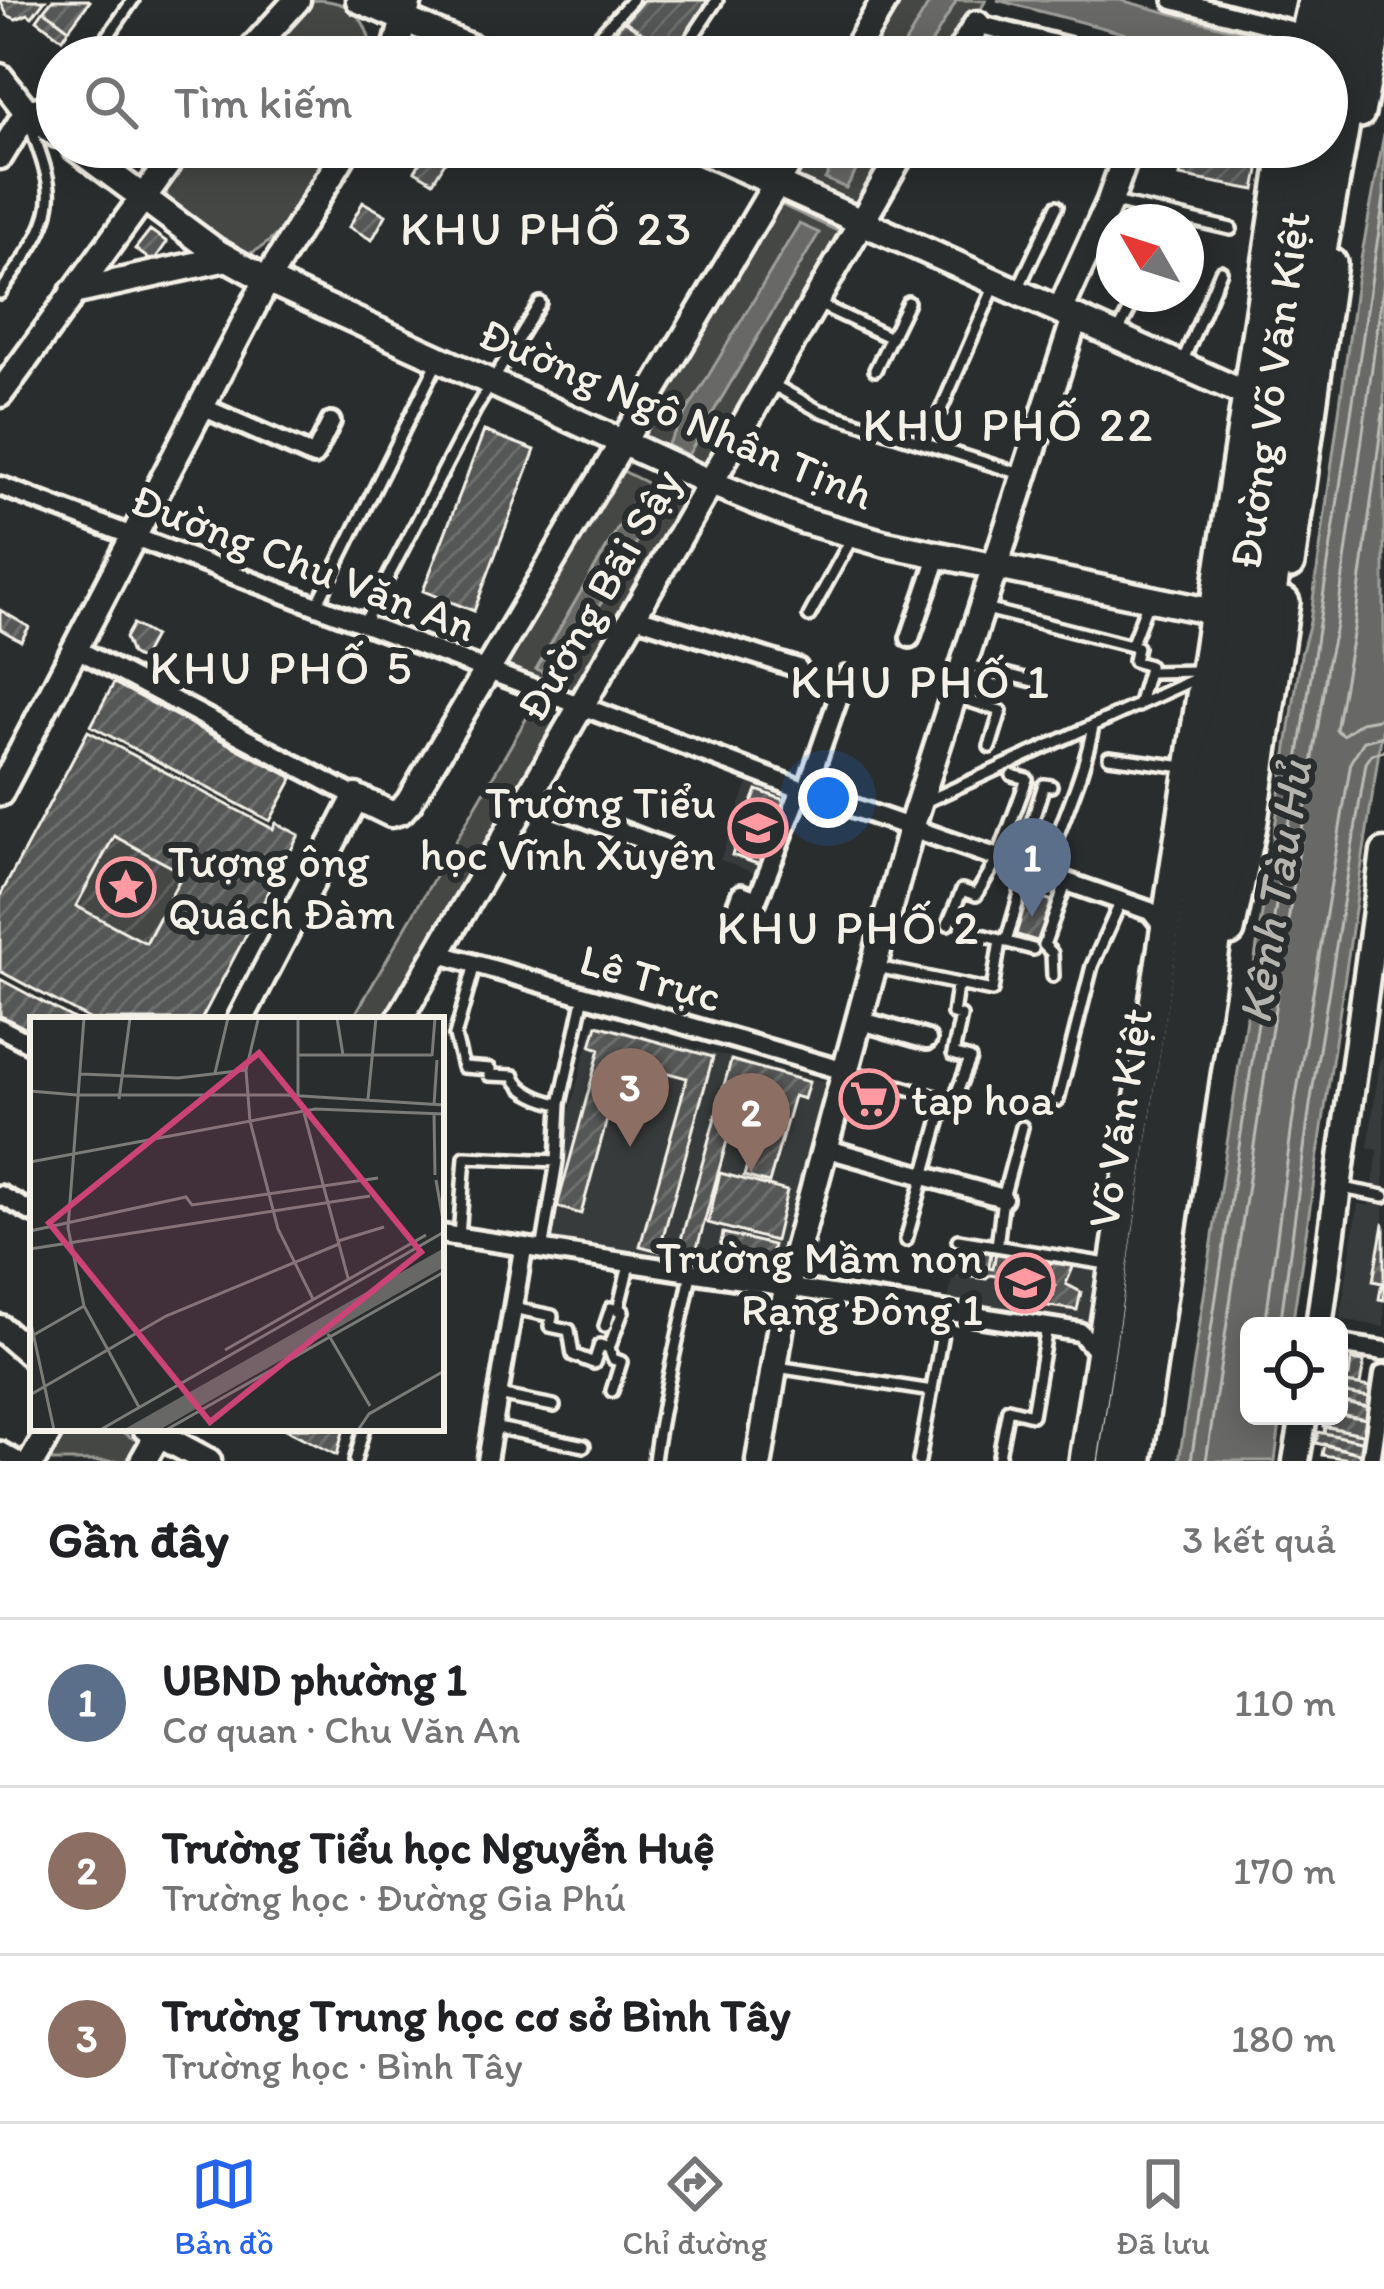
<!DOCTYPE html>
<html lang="vi">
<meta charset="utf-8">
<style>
:root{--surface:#fff;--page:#f6f6f6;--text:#202124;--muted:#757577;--line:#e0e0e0;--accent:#2563eb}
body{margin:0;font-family:Itim,sans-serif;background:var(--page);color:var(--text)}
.controls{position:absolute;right:36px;bottom:36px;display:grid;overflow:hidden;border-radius:18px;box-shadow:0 6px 30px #0003}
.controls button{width:108px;height:108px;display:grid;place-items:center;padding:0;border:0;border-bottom:3px solid var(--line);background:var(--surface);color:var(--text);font:60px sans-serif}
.compass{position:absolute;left:1096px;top:204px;width:108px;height:108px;border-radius:50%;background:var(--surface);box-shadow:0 6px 30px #0003;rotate:309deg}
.you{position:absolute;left:828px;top:798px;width:42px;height:42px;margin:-30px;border:9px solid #fff;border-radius:50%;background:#1a73e8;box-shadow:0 0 0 18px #1a73e833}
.badge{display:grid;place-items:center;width:78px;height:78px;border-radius:50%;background:var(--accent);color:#fff;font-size:39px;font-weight:700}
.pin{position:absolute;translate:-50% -99px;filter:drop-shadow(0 3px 6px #0008)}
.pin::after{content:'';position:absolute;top:63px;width:42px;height:36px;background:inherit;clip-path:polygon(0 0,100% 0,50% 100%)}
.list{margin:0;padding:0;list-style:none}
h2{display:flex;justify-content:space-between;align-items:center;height:156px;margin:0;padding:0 48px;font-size:51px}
h2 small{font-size:39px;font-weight:400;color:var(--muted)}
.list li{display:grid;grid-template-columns:78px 1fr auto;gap:36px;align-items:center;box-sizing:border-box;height:168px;padding:0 48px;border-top:3px solid var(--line)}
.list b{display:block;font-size:45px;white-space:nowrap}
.list p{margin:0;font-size:39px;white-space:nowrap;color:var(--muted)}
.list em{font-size:39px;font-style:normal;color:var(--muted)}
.icon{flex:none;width:66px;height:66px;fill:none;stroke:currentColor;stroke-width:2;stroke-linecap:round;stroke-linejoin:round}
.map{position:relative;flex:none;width:1384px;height:1461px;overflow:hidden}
.search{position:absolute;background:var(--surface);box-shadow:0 6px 30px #0003;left:36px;right:36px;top:36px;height:132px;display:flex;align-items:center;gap:30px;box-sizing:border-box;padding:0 42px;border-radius:66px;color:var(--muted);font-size:45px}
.sheet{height:660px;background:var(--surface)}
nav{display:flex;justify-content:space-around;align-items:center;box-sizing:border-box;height:168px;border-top:3px solid var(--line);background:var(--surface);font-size:33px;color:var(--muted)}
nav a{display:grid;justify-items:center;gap:6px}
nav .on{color:var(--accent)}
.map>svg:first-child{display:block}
</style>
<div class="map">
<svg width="1384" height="1461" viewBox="0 0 1384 1461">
<defs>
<pattern id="garden-furrows" width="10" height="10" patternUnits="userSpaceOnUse" patternTransform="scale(3)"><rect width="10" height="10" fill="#444645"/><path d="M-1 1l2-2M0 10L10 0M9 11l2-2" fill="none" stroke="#606160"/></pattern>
<pattern id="building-hatch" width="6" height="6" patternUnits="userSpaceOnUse" patternTransform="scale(3)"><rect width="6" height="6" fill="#555756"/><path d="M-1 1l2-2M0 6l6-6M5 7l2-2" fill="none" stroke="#6e706e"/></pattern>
</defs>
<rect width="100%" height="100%" fill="#2a2d2e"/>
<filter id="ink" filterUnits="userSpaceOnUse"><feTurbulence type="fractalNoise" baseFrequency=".00833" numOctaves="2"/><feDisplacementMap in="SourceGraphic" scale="24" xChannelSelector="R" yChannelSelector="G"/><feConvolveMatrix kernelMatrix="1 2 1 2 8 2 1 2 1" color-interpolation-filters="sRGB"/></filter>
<g filter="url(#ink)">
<path fill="#373a3a" d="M750,778L797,795L767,878L720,860Z
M594,1022L830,1083L778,1276L534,1239Z
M1384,1057V1327L1340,1319L1358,1204L1369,1206L1372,1193L1378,1150L1368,1147L1380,1060Z
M958,1240L1102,1263L1091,1325L948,1302Z"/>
<path fill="#444645" stroke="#9c9c96" stroke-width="3" d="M313,0C353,0 368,18 373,57H261L303,5Z
M894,0H986L953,57H861Z
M190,147H329C309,182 288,241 246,255L226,250L170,207C159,184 177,165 190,147Z
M809,147H901L865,207L793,175Z
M777,203L848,236L710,467L642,434Z
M621,470L689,504L575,694L507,666Z
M533,707L560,718L386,1020H352Z
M60,1428H115L144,1445L134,1461H41Z"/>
<path fill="url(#garden-furrows)" stroke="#9c9c96" stroke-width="3" d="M114,836L183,873L146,943L76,906Z"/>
<path fill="#676866" stroke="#9f9f9a" stroke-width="3" d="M931,0H957L923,57H897Z
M997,0H1120L1275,41L1288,53L1287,57H1214Z
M1384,134V718L1292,1326H1249V1416H1281L1275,1461H1179L1301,655L1310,622L1357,281Z
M844,147H870L846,188L825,179Z
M799,224L819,233L688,455L667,445Z
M640,490L661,501L557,678L536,669Z"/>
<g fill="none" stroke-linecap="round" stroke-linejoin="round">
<path stroke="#bcbab4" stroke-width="3" d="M1384,406L1354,629L1336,730L1343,735L1361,722L1384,718
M1265,1326L1295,1103L1351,761L1364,741L1384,736
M1280,1326L1310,1105L1366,763L1372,754L1384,751
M1191,1461L1384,198
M1206,1461L1327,666L1336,626L1384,281"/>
</g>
<path fill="url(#building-hatch)" stroke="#f4f1e8" stroke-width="3" fill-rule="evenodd" d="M0,0H45L32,17L28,14L16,19L7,15Z
M52,0H88L90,1L69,29L44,10Z
M643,0H710L674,54L625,21Z
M44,10L69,29L62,39L37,20Z
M623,20L672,53L669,57H599Z
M420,147H454L433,182L415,171L427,151Z
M1186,151L1256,166L1259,170L1255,190L1180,176Z
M363,202L386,215L372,240L349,227Z
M150,230L167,242L153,262L135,249Z
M484,431L535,450L474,611L423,591Z
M0,610L29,627L21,641L0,629Z
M133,624L154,636L141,660L131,654L125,638Z
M114,683L293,778L270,821L91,726Z
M88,731L273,829L276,823L299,835L201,1020H91L0,971V896ZM114,836L183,873L146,943L76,906Z
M757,790L787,801L763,866L732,855Z
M1024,892L1053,901L1040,942L1011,933Z
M0,979L76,1020H33V1043L0,1025Z
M597,1025L713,1057L659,1251L640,1246L687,1078L623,1061L581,1214L557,1207L600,1049L591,1046Z
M731,1060L809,1082L804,1099L794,1096L769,1183L744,1176L768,1091L743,1084L694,1259L677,1254Z
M720,1173L787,1191L775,1241L708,1223Z
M1383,1224L1384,1225V1300L1379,1299L1382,1283L1373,1281Z
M723,1233L773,1245L768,1268L718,1256Z
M997,1246L1048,1254L1043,1278H1047L1050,1262L1074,1265L1066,1284L1081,1292L1077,1310L1041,1305L1043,1295L1053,1296L1055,1286L1001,1280V1277L990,1275L985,1279L960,1275L966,1248L991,1252L989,1268L993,1269Z
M1351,1360L1364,1362L1360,1385L1339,1382V1374L1349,1376Z
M1339,1382L1377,1388L1376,1398L1339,1392Z
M1339,1392L1376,1398L1374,1408L1339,1401Z
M1339,1401L1374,1408L1372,1420L1339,1414Z
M1339,1414L1372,1420L1371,1436L1323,1426L1325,1416Z
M1325,1426L1371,1436L1370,1443L1324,1433Z
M283,1428H344L337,1455Z
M1318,1432L1370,1443L1367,1455L1316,1443Z
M1324,1444L1367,1455L1365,1461L1322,1455Z"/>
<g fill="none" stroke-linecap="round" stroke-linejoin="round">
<defs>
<path id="lane" d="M99,49L133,0
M545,57L547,54L581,55L632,0
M679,57L717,0
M1110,201L1231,229
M1017,291L1057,206
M0,293C20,263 53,227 49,189C47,167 36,145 30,123
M820,305L891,338
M1116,336L1138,294
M1181,365L1221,271
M875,370L908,302
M770,383L818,410L1024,475
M940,412L995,285
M317,605L437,363
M986,609L1131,646L1149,599
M809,616L853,536
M364,623L475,410L540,303
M1131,646L1137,647L1134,661L1149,666L1148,672L1199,671
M969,665L1033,681
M956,697L1001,711L990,747
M1138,706L1148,672
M1109,757L1184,767
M925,802L1199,677
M1018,866L1044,785L1051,786
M1043,876C1059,826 1084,777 1093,726
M948,924L962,890L976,895L997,860L1027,779L1012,775
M974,933L1033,949
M1006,942L1027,870
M475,964L455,1036L463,1067L490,1069L489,1075L514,1076C519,1092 544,1101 560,1104
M877,967L992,991L1000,941
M1053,976L1052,953L1044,945L1066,884
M851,1072L953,1102L970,1059L953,1054L961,1016L953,1014L957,986
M1058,1100L1092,966L1121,901
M1342,1188L1384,1196
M459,1237L465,1157L557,1161
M906,1240L940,1119
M958,1240L1113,1265
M997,1246L1003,1198L1022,1127
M542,1251L557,1161L560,1104L584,996
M513,1308L552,1316L550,1326L569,1330L573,1355L594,1363L600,1345L609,1348
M605,1326L611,1308L618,1310
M777,1367L932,1391
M612,1391L621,1362L613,1359L609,1348L623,1311L618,1310L629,1265
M498,1395L554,1406
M493,1427L584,1446
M355,1461L364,1428
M654,1461C662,1397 679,1338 691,1274
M919,1461L946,1311
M998,1461L1008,1409L1032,1415L1047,1327"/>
<path id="street" d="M1173,0L1305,34
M977,24L1106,57
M200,406L314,456L331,422
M0,486L806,791L1150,911L1164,928
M633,616L798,668
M910,638L939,554
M75,648L356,797
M806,791L846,676
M529,796L678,853
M735,910L741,894L757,900L801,789
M437,953L845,1071
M859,1020L927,1040
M0,1028L33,1045
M824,1148L1003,1198
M0,1195L33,1213
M441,1234L1080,1332L1100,1355
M1339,1344L1384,1351
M0,1451L18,1461
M487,1461L523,1249
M1371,1461L1384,1374"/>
<path id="secondary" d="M359,0L493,57
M245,57L297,0
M394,57L409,0
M851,57L885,0
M957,57L977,24
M0,77L27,112L57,134
M75,147L215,251L267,280L711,483L802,520L886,544L1214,612
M694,147L1248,395
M0,156L27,112L57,107
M73,292L227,258
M1060,311L1110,201L1129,147
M0,394L180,147
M0,793L267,280L348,147
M240,1020L356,797L391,814L401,811L409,802L798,147
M399,1020L905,147
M1319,1326L1384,852
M0,1328L33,1356
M146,1428L208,1461
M32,1461L51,1428
M143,1461L162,1428
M759,1461L787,1287L911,828L1075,318
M1296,1461L1304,1416"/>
<path id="primary" d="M1300,57L1313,0
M1360,113L1383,0
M1290,564L1332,263
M1230,931L1253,821L1285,602
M1084,1461L1285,147"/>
<path id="highway" d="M1327,57L1339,0
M1114,1461L1311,147
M1136,1461L1193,1073L1266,629L1303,347L1366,0"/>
</defs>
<use href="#lane" stroke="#f4f1e8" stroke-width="18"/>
<use href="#street" stroke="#f4f1e8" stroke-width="26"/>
<use href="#secondary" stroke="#f4f1e8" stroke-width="33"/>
<use href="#primary" stroke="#f4f1e8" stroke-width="36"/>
<use href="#highway" stroke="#f4f1e8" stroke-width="39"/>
<use href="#lane" stroke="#2a2d2e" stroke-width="9"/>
<use href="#street" stroke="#2a2d2e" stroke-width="16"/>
<use href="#secondary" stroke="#2a2d2e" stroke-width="24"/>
<use href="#primary" stroke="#2a2d2e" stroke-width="27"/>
<use href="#highway" stroke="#2a2d2e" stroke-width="30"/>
</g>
</g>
<defs>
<symbol id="school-ring" viewBox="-11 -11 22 22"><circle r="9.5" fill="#2a2d2e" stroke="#ff9aa2" stroke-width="1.5"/><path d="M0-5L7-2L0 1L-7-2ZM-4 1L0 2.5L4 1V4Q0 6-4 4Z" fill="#ff9aa2"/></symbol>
<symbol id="sight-ring" viewBox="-11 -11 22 22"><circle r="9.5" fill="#2a2d2e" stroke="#ff9aa2" stroke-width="1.5"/><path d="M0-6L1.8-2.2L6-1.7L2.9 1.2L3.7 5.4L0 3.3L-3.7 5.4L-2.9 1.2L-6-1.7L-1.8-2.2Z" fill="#ff9aa2"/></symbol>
<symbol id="supermarket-ring" viewBox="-11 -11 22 22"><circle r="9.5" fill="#2a2d2e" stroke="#ff9aa2" stroke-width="1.5"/><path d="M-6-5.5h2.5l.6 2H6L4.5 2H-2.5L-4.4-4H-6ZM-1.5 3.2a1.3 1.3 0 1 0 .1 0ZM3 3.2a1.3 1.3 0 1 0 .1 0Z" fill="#ff9aa2"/></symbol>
</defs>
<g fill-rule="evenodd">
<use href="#school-ring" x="725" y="795" width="66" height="66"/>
<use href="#sight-ring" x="93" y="854" width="66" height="66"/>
<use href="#supermarket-ring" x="836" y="1066" width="66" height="66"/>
<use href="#school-ring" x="992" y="1250" width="66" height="66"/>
</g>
<g text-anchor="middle" stroke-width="12" stroke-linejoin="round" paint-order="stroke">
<g font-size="45" fill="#f4f1e8" stroke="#2a2d2e">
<text transform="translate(1269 390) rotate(-82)" y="16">Đường Võ Văn Kiệt</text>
<text transform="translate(677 413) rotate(23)" y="16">Đường Ngô Nhân Tịnh</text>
<text transform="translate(304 562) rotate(21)" y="16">Đường Chu Văn An</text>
<text transform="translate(598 594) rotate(-60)" y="16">Đường Bãi Sậy</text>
<text transform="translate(651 977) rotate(16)" y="16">Lê Trực</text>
<text transform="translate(1119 1118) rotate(-81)" y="16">Võ Văn Kiệt</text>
</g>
<g font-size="45" fill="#f4f1e8" stroke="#2a2d2e" text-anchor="end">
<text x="716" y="818">Trường Tiểu<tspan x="716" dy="52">học Vĩnh Xuyên</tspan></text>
<text x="168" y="877" text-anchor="start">Tượng ông<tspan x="168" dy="52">Quách Đàm</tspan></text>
<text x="911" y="1115" text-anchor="start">tap hoa</text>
<text x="983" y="1273">Trường Mầm non<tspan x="983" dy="52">Rạng Đông 1</tspan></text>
</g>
<g font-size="48" letter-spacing="3" fill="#f4f1e8" stroke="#2a2d2e">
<text x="547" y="245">KHU PHỐ 23</text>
<text x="1009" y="441">KHU PHỐ 22</text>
<text x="282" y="684">KHU PHỐ 5</text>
<text x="921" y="698">KHU PHỐ 1</text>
<text x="849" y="944">KHU PHỐ 2</text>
</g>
<g font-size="48" font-style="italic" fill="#b5b3ae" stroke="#2a2d2e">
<text transform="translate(1274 892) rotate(-81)" y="17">Kênh Tàu Hủ</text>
</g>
</g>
<g transform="translate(30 1017)">
<rect width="414" height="414" fill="#2a2d2e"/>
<path d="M414,231V250L129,413H93Z" fill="#676866"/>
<path fill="none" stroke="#7b7b78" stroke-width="3" d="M54,1L38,211L54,289L109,390M190,1H262M268,1V78M307,1L313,38M228,3L216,53L220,104L248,212L283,282M268,38H402M402,39L405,1M185,56L198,1M51,57L148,61L216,53M0,74L47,78M49,78H256L414,88M89,82L100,1M338,82L346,1M404,88L407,43M274,96L318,261M404,97L405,158M0,145L285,92L414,97M406,163L414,209M0,214L156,180L162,188L348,161M308,224L354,210M0,232L340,179M0,302L24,413M298,317L340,389M0,320L54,289M195,333L396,218M0,378L136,299L309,227M70,413L414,215M136,413L414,255M328,413L339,397L414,354"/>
<path fill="#cc4377" fill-opacity="0.15" stroke="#cc4377" stroke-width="6" d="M229,36L391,235L180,405L19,206Z"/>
<rect width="414" height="414" fill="none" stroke="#f4f1e8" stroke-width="6"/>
</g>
</svg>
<div class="controls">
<button><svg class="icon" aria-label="locate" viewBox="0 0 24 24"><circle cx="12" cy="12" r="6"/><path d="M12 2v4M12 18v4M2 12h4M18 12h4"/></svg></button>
</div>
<svg class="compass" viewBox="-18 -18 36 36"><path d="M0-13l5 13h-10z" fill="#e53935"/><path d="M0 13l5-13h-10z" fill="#757577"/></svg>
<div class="you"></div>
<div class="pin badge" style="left:1032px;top:917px;background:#5c6f8a">1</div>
<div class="pin badge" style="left:751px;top:1172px;background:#8d6e63">2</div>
<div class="pin badge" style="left:630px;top:1147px;background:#8d6e63">3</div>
<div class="search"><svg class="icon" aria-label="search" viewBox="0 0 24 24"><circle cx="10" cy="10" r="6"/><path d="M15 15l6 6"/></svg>Tìm kiếm</div>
</div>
<section class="sheet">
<h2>Gần đây<small>3 kết quả</small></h2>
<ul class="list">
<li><span class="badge" style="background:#5c6f8a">1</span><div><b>UBND phường 1</b><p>Cơ quan · Chu Văn An</p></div><em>110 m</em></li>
<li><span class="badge" style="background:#8d6e63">2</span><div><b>Trường Tiểu học Nguyễn Huệ</b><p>Trường học · Đường Gia Phú</p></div><em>170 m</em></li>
<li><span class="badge" style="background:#8d6e63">3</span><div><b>Trường Trung học cơ sở Bình Tây</b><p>Trường học · Bình Tây</p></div><em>180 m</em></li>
</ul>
</section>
<nav>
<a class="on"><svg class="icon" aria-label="map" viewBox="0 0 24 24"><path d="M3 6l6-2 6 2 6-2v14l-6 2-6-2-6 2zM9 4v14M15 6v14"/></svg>Bản đồ</a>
<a><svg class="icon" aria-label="directions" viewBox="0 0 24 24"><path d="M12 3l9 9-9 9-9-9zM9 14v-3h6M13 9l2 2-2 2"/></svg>Chỉ đường</a>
<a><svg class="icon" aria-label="saved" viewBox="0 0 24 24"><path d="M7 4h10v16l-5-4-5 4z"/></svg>Đã lưu</a>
</nav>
